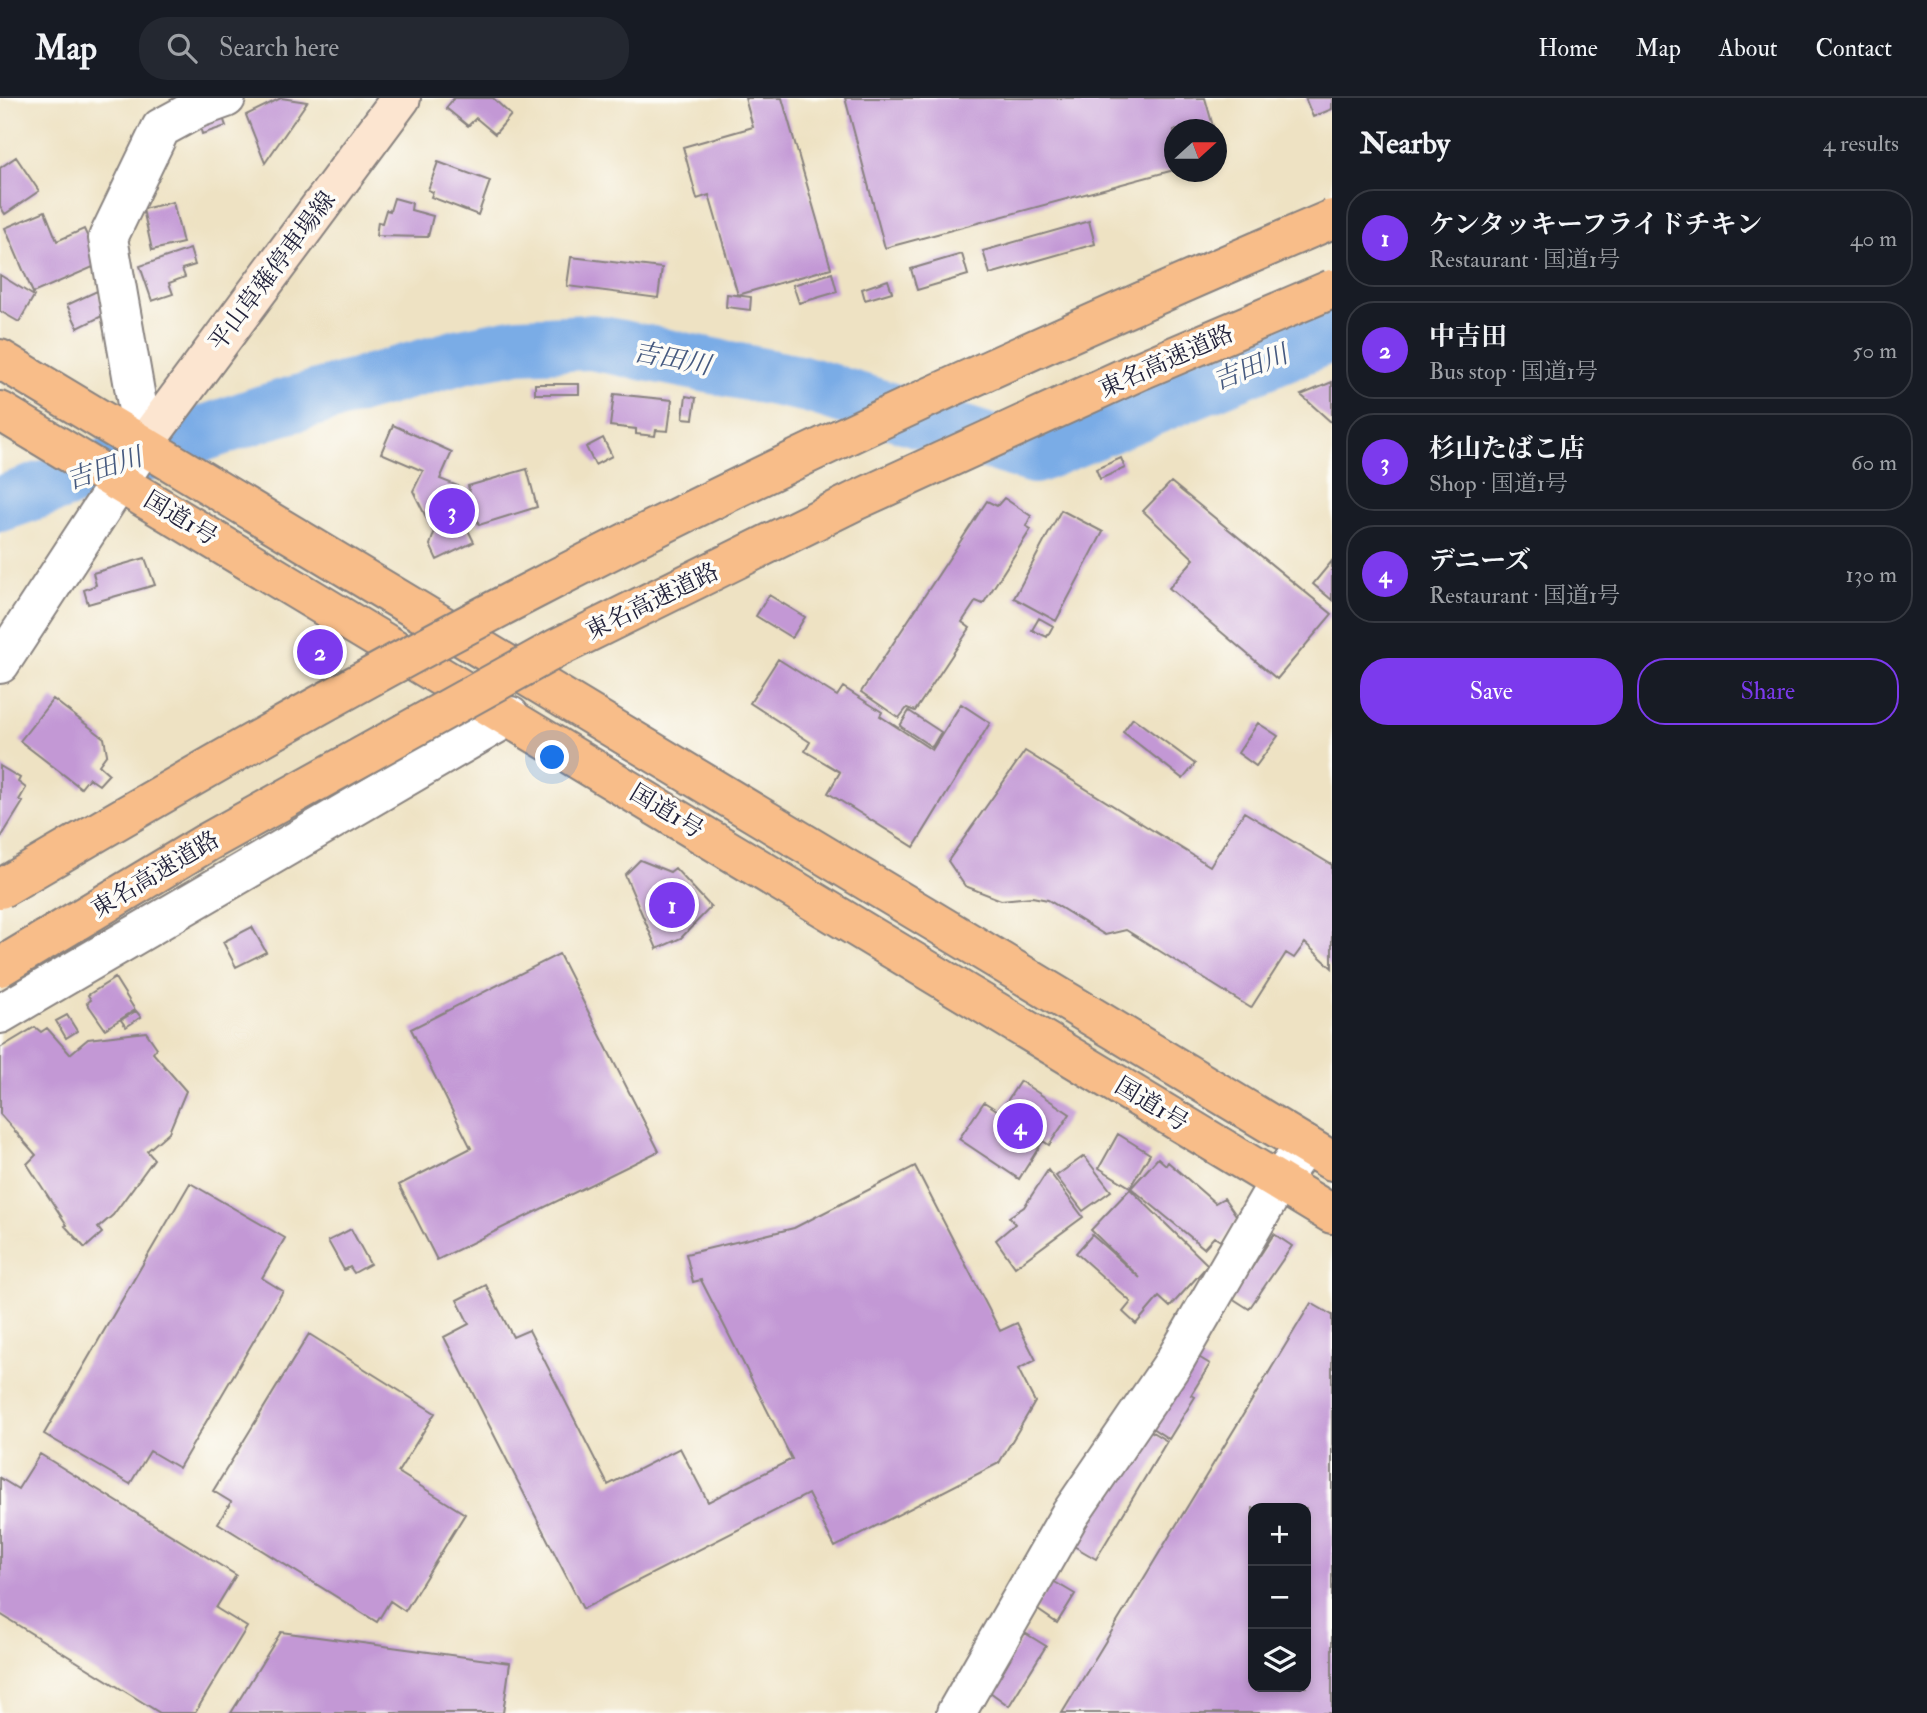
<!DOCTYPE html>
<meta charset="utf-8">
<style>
:root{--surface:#171b24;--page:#242831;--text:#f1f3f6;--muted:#9ea1a6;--line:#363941;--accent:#7c3aed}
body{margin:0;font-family:"IM FELL Double Pica","Noto Serif JP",serif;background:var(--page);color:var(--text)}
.controls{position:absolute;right:21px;bottom:21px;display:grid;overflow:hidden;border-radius:14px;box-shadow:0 4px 10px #0003}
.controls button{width:63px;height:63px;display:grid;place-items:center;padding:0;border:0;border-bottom:2px solid var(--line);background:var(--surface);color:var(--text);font:35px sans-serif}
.compass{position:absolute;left:1164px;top:21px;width:63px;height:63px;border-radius:50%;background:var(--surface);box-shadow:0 4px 10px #0003;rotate:69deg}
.you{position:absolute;left:553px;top:660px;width:24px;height:24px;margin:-18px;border:5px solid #fff;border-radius:50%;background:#1a73e8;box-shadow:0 0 0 10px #1a73e833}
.badge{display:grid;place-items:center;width:46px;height:46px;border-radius:50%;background:var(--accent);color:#fff;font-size:23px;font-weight:700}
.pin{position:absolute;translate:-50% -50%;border:4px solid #fff;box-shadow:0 2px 7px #0006}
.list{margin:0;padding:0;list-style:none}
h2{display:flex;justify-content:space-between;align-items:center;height:91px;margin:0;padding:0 28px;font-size:30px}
h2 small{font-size:23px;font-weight:400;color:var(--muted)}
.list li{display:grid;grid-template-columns:46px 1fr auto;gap:21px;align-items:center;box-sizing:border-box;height:98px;margin:0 14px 14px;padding:0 14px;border:2px solid var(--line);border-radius:28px}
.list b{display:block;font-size:26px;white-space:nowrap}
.list p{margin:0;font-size:23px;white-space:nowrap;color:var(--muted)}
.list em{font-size:23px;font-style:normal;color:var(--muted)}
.actions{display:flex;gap:14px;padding:21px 28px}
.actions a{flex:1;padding:16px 0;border:2px solid var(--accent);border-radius:28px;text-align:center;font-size:24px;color:var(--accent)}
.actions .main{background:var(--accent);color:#fff}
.icon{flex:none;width:38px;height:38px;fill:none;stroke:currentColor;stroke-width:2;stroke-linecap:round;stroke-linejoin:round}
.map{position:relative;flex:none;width:1332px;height:1615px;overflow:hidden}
header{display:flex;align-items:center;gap:42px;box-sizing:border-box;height:98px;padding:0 35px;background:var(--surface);border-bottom:2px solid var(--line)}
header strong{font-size:33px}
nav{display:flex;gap:38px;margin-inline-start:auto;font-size:24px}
.search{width:490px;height:63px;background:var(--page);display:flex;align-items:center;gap:18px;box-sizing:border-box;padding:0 24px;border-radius:28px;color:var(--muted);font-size:26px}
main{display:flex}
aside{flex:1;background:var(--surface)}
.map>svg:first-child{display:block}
</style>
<header>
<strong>Map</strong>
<div class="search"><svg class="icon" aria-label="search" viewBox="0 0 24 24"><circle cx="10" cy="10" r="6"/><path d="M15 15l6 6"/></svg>Search here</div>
<nav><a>Home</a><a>Map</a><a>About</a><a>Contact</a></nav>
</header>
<main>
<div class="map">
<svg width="1332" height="1615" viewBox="0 0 1332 1615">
<rect width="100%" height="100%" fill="#fdfcf7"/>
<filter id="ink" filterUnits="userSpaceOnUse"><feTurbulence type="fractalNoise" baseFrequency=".0143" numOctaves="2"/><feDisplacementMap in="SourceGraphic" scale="14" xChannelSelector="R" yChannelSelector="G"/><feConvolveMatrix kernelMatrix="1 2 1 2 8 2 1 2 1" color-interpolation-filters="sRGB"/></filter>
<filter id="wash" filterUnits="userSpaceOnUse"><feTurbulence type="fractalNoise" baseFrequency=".00686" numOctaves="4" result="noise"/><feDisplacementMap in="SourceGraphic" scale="28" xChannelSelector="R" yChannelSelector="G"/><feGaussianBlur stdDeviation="1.57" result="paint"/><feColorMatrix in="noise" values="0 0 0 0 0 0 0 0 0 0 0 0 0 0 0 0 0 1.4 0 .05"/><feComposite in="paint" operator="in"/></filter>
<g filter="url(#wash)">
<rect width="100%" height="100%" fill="#eee2c3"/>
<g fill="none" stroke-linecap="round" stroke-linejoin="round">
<path stroke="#7aace6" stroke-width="56" d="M0,406L263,315L462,258L518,247L591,244L809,287L1034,358L1332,236"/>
</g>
<g id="blocks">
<path fill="#c398d5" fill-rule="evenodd" d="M281,0L307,4L265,65L246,17Z
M454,0H493L511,17L495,36L476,20L468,28L446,10Z
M745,0H782L831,170L738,197L709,97L697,101L683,49L753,29Z
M845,0H1205L1214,32H1174V72L885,150Z
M1305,0H1332V11L1313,19Z
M222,17L226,28L202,36L199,25Z
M16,59L39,93L5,116L0,108V70Z
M438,64L490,83L478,117L431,99L433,94L428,92Z
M394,100L412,105L411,112L433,118L428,139L376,138L378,124L382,125L386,112L390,113Z
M173,104L183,145L152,152L143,111Z
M45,113L57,143L84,131L100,166L33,195L5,130Z
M1089,123L1095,146L990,176L983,153Z
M190,151L195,167L182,171L185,179L169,185L173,196L152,203L140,168Z
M962,156L968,177L917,192L911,171Z
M571,159L662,170L658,200L567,188Z
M832,175L837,194L799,205L793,187Z
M0,177L34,198L19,224L0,213Z
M888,182L892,194L865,202L862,191Z
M97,193L108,215L78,230L67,207Z
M727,196L751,199L750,212L726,209Z
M1332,284V325L1301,297Z
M535,286H579V296H535Z
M614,296L672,302L668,333L656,332L655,338L636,336V331L610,328Z
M686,298L696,300L693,321L683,320Z
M393,327L452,354L440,381L458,388L453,402L474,444L437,462L430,447L434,435L413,393L423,373L381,355Z
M603,340L612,358L595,367L586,349Z
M1121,360L1125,370L1100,381L1096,371Z
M527,371L537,409L479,427L468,388Z
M1171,384L1332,516L1277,581L1169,490L1194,461L1143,413Z
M1004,400L1031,418L1026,428L1031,431L983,506L976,503L962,524L970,530L915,613L907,610L899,620L861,594L987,403L997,408Z
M1061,412L1103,434L1056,523L1014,500Z
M145,460L155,487L88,506L84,492L96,487L93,475Z
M1332,463V502L1313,486Z
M769,497L805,519L792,540L756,518Z
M1039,520L1053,528L1047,539L1032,532Z
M778,561L837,598L843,589L882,614L880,618L932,652L961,606L990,625L914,749L828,695L840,674L805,653L810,644L750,605Z
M53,601L104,640L107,656L99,667L109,676L99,687L89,680L81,690L20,643Z
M909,613L941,634L932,649L900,628Z
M1133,620L1195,666L1183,681L1123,634Z
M1258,625L1278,638L1256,668L1238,655Z
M1025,653L1210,768L1244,714L1332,767V870L1305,845L1294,860L1286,855L1251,910L1126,832L1105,837L1048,802L1032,799L1001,802L965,788L948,763Z
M0,668L20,680L18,684L26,690L19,702L23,704L0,741Z
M640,762L670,774L675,770L711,809L681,840L657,851L625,777Z
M252,829L266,854L236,869L223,844Z
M559,856L659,1053L437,1162L399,1087L471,1050L411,931Z
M115,880L135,912L105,931L87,905L91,902L88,897Z
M136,913L141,919L126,929L121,922Z
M67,917L77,933L66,940L56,923Z
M35,929L41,934L47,930L70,956L88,941L146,934L157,950L153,955L186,993L169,1034L147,1053L154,1061L113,1117L98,1130L102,1135L85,1150L65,1128L67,1127L27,1066L36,1057L0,1016V950Z
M1020,983L1070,1016L1049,1047L1043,1043L1019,1081L959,1041L984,1004L1000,1014Z
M1118,1036L1150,1056L1130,1089L1099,1070Z
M1084,1058L1111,1093L1083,1113L1056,1078Z
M1158,1060L1166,1067L1168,1064L1215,1105L1224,1100L1238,1120L1222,1144L1214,1139L1204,1150L1131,1090Z
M915,1068L1000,1233L1017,1225L1036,1262L1018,1271L1035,1304L999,1365L835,1449L808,1396L583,1511L444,1239L469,1226L457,1202L486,1187L513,1239L529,1232L608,1387L680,1350L708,1404L792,1361L701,1182L693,1184L686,1156L794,1130Z
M1048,1072L1083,1119L1015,1169L996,1142L1015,1126L1009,1119L1024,1109Z
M190,1085L285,1140L262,1180L283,1193L179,1370L150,1353L130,1386L44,1336Z
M1130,1091L1208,1167L1170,1209L1159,1199L1136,1226L1123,1214L1131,1204L1076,1155L1092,1137L1140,1180L1091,1132Z
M351,1131L370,1166L354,1175L350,1169L344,1172L328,1143Z
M1274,1136L1292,1148L1249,1211L1232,1200Z
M1311,1205L1332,1217V1615H1062ZM1253,1410H1306V1589H1253Z
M309,1236L435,1315L398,1374L465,1416L405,1513L390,1503L377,1524L218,1425L231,1404L213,1393Z
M1192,1255L1210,1266L1191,1297L1195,1299L1169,1341L1146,1326Z
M1144,1329L1167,1343L1096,1461L1072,1447Z
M40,1356L236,1477L216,1510L247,1529L195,1615H160L0,1516V1380L18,1391Z
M1053,1483L1075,1496L1057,1525L1035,1510Z
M281,1534L510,1565L503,1615H231Z
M1025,1535L1046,1548L1009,1608L990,1594Z"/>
</g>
</g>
<g filter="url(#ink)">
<use href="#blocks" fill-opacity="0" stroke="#88827f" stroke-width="2"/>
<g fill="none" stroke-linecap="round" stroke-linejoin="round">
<defs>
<path id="minor" d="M144,346L108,140L161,30L198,10L226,0
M0,916L510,618
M956,1615L1069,1418L1174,1264L1279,1083L1305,1047"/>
<path id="tertiary" d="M0,566L144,346"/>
<path id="secondary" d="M144,346L401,0"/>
<path id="trunk" d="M0,261L1332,1063
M0,313L1332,1116"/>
</defs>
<use href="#minor" stroke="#88827f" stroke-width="42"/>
<use href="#tertiary" stroke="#88827f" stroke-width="42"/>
<use href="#secondary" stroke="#88827f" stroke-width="42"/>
<use href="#trunk" stroke="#88827f" stroke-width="42"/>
<use href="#minor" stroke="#fff" stroke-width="38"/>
<use href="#tertiary" stroke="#fff" stroke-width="38"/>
<use href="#secondary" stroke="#fce5d0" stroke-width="38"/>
<use href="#trunk" stroke="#f8bd89" stroke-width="38"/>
<defs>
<path id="motorway-bridge" d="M0,791C170,691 341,592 516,501C782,362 1057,239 1332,121
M0,869L206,745L557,550L855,403L1139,273L1332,191"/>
</defs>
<use href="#motorway-bridge" stroke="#88827f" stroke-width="42" stroke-linecap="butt"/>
<use href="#motorway-bridge" stroke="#f8bd89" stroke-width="38"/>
</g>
</g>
<g text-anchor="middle" stroke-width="7" stroke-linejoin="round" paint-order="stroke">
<g font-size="24" fill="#22223b" stroke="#fdfcf7">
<text transform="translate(272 173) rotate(-53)" y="8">平山草薙停車場線</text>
<text transform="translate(1166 263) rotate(-24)" y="8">東名高速道路</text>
<text transform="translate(181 420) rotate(31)" y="8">国道1号</text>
<text transform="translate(652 503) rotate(-26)" y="8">東名高速道路</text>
<text transform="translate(667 713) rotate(31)" y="8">国道1号</text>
<text transform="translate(155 776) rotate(-31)" y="8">東名高速道路</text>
<text transform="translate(1152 1006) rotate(31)" y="8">国道1号</text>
</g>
<g font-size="26" font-style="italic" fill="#45597f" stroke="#fdfcf7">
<text transform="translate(672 260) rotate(11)" y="9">吉田川</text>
<text transform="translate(1250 269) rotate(-22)" y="9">吉田川</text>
<text transform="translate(104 370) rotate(-19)" y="9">吉田川</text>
</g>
</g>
</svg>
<div class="controls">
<button>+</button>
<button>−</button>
<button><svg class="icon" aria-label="layers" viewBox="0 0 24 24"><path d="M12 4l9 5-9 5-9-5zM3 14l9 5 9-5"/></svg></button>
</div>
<svg class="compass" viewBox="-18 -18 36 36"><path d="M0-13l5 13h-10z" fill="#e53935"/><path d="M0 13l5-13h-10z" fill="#9ea1a6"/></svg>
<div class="you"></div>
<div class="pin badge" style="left:672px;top:807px">1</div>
<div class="pin badge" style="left:320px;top:554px">2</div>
<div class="pin badge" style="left:452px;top:413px">3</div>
<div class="pin badge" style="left:1020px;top:1028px">4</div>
</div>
<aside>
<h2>Nearby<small>4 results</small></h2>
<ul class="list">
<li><span class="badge">1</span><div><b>ケンタッキーフライドチキン</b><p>Restaurant · 国道1号</p></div><em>40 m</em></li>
<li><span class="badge">2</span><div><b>中吉田</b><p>Bus stop · 国道1号</p></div><em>50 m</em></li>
<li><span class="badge">3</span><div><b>杉山たばこ店</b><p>Shop · 国道1号</p></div><em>60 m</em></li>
<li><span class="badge">4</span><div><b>デニーズ</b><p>Restaurant · 国道1号</p></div><em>130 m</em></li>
</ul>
<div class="actions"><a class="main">Save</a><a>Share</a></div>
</aside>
</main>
